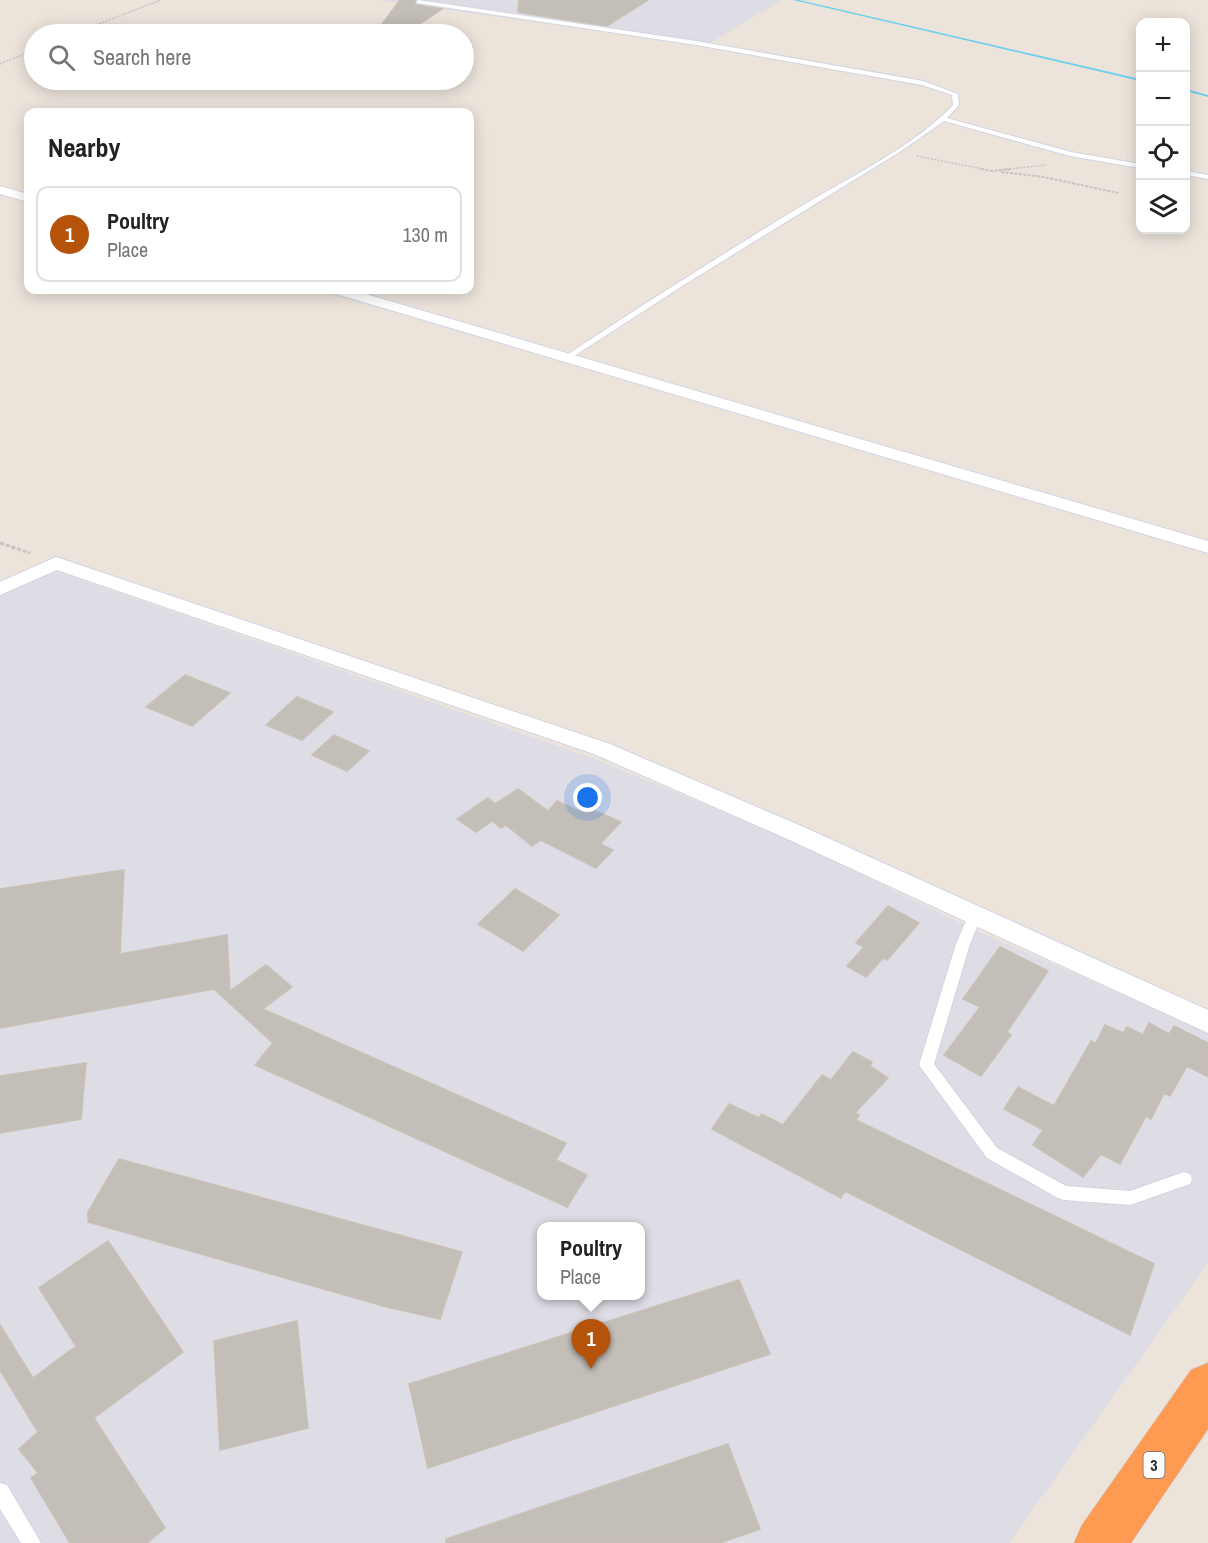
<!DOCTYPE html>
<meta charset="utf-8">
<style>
:root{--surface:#fff;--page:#f2f2f2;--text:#222;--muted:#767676;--line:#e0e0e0;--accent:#b45309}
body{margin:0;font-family:"Archivo Narrow",sans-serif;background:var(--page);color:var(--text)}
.controls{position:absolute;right:18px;top:18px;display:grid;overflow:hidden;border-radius:12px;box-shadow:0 3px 15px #0003}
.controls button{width:54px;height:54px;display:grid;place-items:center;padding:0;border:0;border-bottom:2px solid var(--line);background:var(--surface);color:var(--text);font:30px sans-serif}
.you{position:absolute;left:588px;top:798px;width:21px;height:21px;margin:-15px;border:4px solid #fff;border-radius:50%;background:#1a73e8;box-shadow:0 0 0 9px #1a73e833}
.badge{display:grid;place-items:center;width:39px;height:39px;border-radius:50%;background:var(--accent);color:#fff;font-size:20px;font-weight:700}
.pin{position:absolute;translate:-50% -50px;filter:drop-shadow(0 2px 3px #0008)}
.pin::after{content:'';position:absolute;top:32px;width:21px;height:18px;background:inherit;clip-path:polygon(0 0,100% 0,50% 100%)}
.popup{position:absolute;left:537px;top:1222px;width:108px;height:78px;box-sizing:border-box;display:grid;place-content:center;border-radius:12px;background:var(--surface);filter:drop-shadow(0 2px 4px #0005);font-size:20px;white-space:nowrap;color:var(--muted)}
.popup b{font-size:22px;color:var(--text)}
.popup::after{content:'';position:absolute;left:50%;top:100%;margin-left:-12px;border:12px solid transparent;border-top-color:var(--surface)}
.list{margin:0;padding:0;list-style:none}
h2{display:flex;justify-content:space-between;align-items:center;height:78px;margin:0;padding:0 24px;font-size:26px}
h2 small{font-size:20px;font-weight:400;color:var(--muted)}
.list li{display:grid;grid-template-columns:39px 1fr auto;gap:18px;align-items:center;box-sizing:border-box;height:96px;margin:0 12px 12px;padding:0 12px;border:2px solid var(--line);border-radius:12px}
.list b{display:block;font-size:22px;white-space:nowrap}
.list p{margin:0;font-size:20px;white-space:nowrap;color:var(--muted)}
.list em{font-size:20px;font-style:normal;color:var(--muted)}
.icon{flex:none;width:33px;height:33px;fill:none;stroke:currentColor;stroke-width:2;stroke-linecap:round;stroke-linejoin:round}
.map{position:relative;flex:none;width:1208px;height:1543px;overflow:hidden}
.search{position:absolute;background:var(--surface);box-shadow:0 3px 15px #0003;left:24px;top:24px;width:450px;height:66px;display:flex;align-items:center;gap:15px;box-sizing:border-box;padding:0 21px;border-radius:33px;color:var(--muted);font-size:22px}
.panel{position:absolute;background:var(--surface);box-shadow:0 3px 15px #0003;left:24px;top:108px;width:450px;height:186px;border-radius:12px}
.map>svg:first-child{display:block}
</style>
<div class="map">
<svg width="1208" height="1543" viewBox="0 0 1208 1543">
<rect width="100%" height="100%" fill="#ece4db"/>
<path fill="#dedce4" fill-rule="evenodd" d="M380,0H782L705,46Z
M49,569L595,759L783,837L969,927L1208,1033V1263L1009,1543H0V592ZM542,1226H640V1296H542Z"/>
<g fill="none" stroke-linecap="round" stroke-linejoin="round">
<path fill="#6dcfef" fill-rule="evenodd" d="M793,0H799L1140,79V81Z
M1186,89L1208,95V97L1186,91Z"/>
</g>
<path fill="#c4beb8" stroke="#c7c0b5" stroke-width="1.5" d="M400,0H415L416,5L442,9L405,34L377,31Z
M519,0H648L607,26L518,12Z
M185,675L230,693L192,726L146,707Z
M297,697L333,712L302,740L266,725Z
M334,735L369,751L347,771L312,755Z
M518,789L548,811L557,801L579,811L584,806L621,822L600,844L613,850L596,868L541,840L532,846L506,825L501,828L492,821L476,832L457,819L488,798L495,804Z
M124,870L120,954L227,935L230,991L266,965L292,987L263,1009L566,1143L556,1160L587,1175L567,1207L255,1065L273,1043L214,989L0,1028V889Z
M515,889L559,915L523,951L478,924Z
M888,906L919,923L887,960L883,958L866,977L847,966L864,947L856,943Z
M1000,947L1048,971L1007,1032L1011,1035L981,1076L944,1055L980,1007L963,999Z
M1149,1023L1169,1034L1174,1026L1208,1043V1077L1187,1066L1170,1096L1164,1093L1151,1119L1146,1116L1120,1164L1101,1154L1083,1177L1033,1145L1043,1130L1004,1109L1018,1087L1054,1106L1091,1041L1096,1043L1105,1025L1123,1033L1127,1027L1143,1035Z
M853,1052L872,1062L870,1066L888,1078L855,1113L859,1115L856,1120L1154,1264L1130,1335L845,1191L841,1198L712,1129L729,1104L759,1118L762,1114L783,1125L822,1075L831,1080Z
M86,1063L81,1119L0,1133V1076Z
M119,1159L462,1252L440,1319L387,1307L88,1222V1212Z
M108,1241L183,1352L94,1418L165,1528L147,1543H70L31,1478L38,1473L19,1449L38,1432L0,1370V1325L33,1378L76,1346L39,1288Z
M739,1280L770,1354L428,1468L409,1384Z
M297,1321L308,1428L220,1450L214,1341Z
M728,1444L760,1529L720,1543H446V1539Z"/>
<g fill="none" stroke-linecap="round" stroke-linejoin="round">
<defs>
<path id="lane" d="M418,0L696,41L923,81L958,94L959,105L947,118L1071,152L1140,164V168L1070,156L944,121L901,151L687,283L568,360L564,358L565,356C644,304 724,253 805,204C852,176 916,145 953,105L952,95L922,85L696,45L416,3Z
M1186,171L1208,175V179L1186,175Z
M975,910L980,911L982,915L970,944L934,1064L997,1148L1066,1186L1130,1191L1184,1172L1190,1174L1192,1179L1190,1184L1130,1205L1064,1200L1058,1198L987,1158L919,1065L956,944L970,911Z
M0,1483L7,1485L41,1543H21L0,1509Z"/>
<path id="street" d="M0,186L28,194V202L0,194Z
M331,290H352L1208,541V553L333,293Z
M56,557L610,744L799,825L1208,1010V1033L783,837L594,754L57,570L0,595V582Z"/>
<path id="highway" d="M1208,1363V1429L1131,1543H1074L1082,1525L1191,1370Z"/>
</defs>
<use href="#lane" stroke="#d1d4e3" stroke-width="2"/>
<use href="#street" stroke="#d1d4e3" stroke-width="2"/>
<use href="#highway" stroke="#c3c3c3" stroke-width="1"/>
<path stroke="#c3c3c3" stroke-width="1.5" stroke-dasharray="2 1.5" stroke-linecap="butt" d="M73,34L161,0
M0,64L34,50
M917,156L988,170
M999,170L1046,165"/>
<path stroke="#c3c3c3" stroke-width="2" stroke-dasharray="3 1.5" stroke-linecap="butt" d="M981,169L992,171L1012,169
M1001,172L1044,177L1118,193"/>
<path stroke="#c3c3c3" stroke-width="3" stroke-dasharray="4 2" stroke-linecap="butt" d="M0,543L30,553"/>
<use href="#lane" fill="#fff" fill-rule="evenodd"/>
<use href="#street" fill="#fff" fill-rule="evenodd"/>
<use href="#highway" fill="#ff9a53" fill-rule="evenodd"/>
</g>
<g text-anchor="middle" stroke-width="4.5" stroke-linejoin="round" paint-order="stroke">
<rect fill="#fff" stroke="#6a6a6a" stroke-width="1.5" x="1143.5" y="1452" width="21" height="26" rx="4.5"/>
<g font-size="16" font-weight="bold" fill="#2a2a2a">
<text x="1154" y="1471">3</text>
</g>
</g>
</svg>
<div class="controls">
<button>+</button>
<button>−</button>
<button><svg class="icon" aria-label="locate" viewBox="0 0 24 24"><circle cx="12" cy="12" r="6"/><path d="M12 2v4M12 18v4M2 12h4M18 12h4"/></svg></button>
<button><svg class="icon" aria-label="layers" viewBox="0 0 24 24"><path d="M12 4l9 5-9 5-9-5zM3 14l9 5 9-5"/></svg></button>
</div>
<div class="you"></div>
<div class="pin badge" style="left:591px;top:1369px">1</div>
<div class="popup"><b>Poultry</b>Place</div>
<div class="search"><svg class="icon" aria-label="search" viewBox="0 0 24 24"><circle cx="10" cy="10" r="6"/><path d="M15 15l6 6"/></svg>Search here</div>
<section class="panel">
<h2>Nearby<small></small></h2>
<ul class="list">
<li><span class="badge">1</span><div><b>Poultry</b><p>Place</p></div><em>130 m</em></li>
</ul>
</section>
</div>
